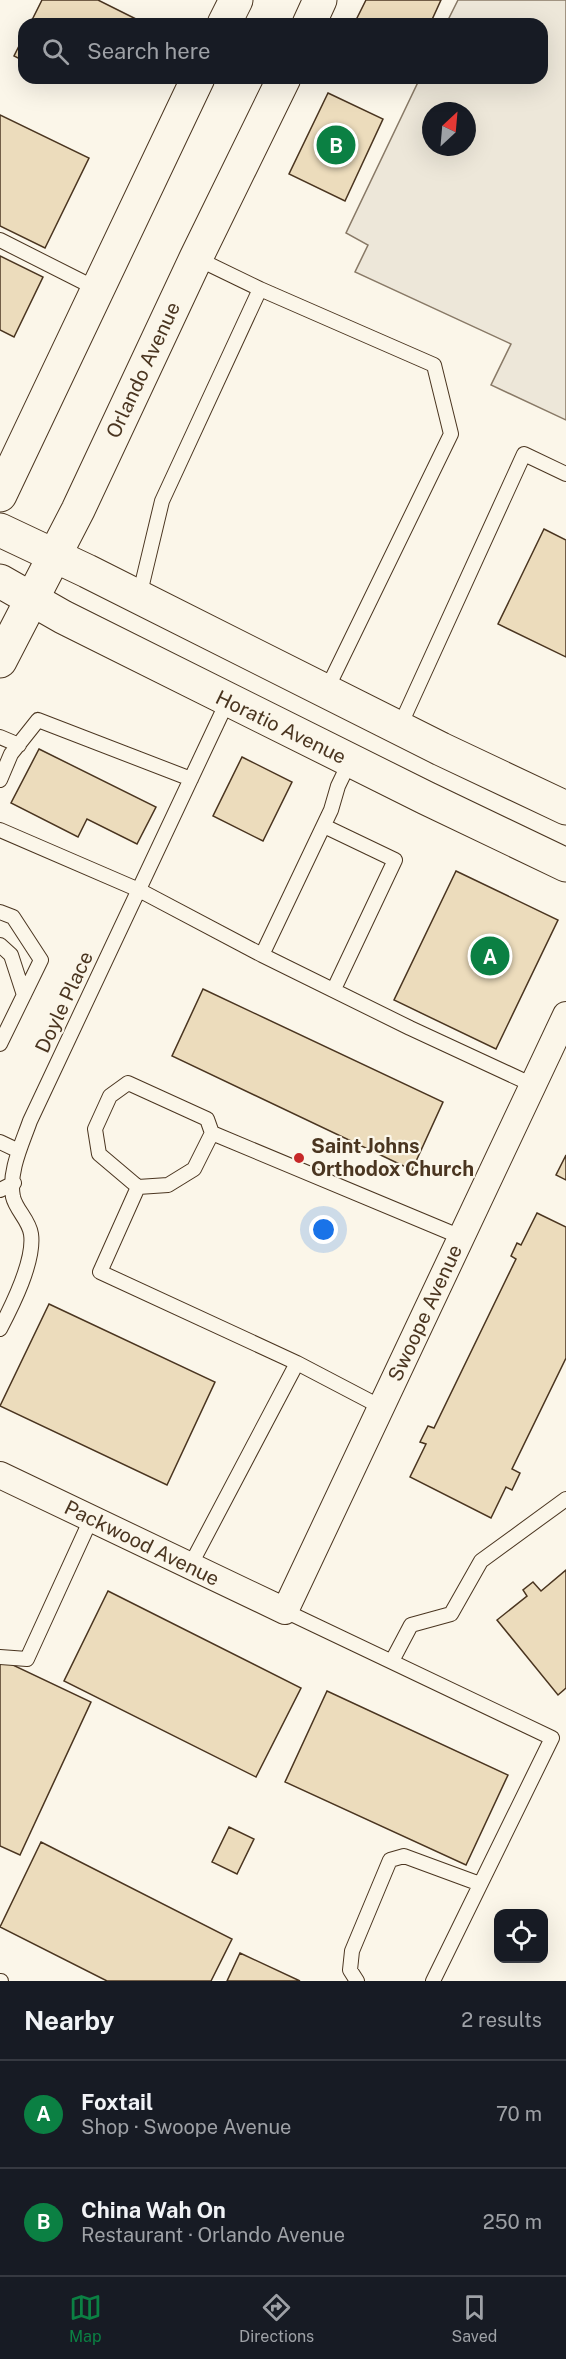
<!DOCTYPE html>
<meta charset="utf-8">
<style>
:root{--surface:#171b24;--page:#242831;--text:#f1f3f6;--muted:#9ea1a6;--line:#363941;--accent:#0b8043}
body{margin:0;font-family:"Public Sans",sans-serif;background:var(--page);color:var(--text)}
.controls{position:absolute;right:18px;bottom:18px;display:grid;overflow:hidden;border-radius:12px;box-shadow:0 6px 24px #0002}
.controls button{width:54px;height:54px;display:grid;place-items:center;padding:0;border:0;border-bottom:2px solid var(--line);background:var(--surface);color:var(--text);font:30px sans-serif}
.compass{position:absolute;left:422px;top:102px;width:54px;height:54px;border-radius:50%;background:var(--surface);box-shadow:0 6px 24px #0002;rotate:26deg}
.you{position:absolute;left:324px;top:1230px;width:21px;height:21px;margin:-15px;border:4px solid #fff;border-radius:50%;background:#1a73e8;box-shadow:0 0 0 9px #1a73e833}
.badge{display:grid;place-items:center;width:39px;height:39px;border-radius:50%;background:var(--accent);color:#fff;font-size:20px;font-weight:700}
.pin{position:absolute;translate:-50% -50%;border:3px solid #fff;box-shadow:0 2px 6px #0006}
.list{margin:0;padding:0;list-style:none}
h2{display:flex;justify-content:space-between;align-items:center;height:78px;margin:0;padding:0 24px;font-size:26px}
h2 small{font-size:20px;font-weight:400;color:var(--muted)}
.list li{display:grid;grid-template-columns:39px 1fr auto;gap:18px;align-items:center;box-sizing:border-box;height:108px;padding:0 24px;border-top:2px solid var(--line)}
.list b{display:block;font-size:22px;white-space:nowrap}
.list p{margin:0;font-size:20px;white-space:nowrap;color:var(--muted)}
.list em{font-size:20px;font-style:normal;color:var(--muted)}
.icon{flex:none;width:33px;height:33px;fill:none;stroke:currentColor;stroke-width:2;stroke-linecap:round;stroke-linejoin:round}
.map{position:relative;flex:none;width:566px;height:1981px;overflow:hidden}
.search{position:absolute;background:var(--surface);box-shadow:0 6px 24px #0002;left:18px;right:18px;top:18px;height:66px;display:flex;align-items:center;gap:15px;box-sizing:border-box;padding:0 21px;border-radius:18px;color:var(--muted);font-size:22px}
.sheet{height:294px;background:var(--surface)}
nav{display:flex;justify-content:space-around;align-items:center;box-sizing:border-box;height:84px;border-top:2px solid var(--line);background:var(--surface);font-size:16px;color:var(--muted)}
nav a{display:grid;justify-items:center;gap:3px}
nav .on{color:var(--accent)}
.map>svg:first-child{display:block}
</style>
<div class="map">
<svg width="566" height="1981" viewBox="0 0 566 1981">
<rect width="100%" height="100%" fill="#fbf6e9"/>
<path fill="#ede7d9" stroke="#887966" stroke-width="1.5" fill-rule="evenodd" d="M458,0H566V420L491,385L511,344L355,272L368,245L346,233L420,78H542V24H446ZM431,111H467V147H431Z"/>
<path fill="#ecdcbc" stroke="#4a3520" stroke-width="1.5" d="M42,0H98L146,24L85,22L84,24H30Z
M366,0H441L430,24H354Z
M24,36V61L14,56Z
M328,93L383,119L345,201L289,174Z
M0,115L89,158L45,248L0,226Z
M0,256L43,277L14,337L0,330Z
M544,529L566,540V657L498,624Z
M39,749L156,807L137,844L87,819L78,837L11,803Z
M242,757L292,782L263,841L213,816Z
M456,871L558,920L496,1049L394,1000Z
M203,989L443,1102L412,1170L172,1056Z
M566,1155V1180L556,1175Z
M537,1213L566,1227V1358L512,1469L520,1473L512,1490L506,1487L491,1518L410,1477L426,1444L420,1442L428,1426L434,1428L516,1259L511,1256L517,1243L521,1245Z
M49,1304L215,1382L167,1485L0,1406Z
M566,1570V1688L558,1695L497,1620L527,1596L523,1590L533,1582L541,1591Z
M108,1591L301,1688L256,1777L64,1681Z
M0,1659L91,1702L20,1855L0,1846Z
M327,1691L508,1775L466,1865L285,1782Z
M229,1827L254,1839L237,1874L212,1862Z
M41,1842L232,1939L211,1981H107L0,1927Z
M240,1953L300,1981H227Z"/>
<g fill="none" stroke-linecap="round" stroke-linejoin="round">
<defs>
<path id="lane" d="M0,240L97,289
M196,258L260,289L434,365L451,434L326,691
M139,597L162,501L260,289
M399,728L524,454L566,474
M0,737L19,745
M350,761L338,786L331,810L262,955L410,1028L533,1085
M0,780L11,754L38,720L191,779
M324,826L395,860L334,989
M0,830L139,890L262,955
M0,912L13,917L41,960L0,1044
M0,945L11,955L24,995
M212,1133L461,1237
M0,1142L19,1151
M138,1187L99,1154L95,1129L110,1096L128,1083L207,1119L212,1133L194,1169L168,1185L138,1187L100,1272L297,1363
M0,1190L14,1183
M0,1329C12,1306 35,1261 31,1234C29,1220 16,1210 13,1197C8,1172 22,1144 30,1121L228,700
M190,1566L297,1363L381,1407
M285,1611L552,1738L433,1981
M0,1657L27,1659L91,1519
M392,1661L411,1625L451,1614L481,1561L566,1499
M0,1981H1
M357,1981L350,1970L352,1951L390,1860L404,1856L480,1884"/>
<path id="street" d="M0,1475L285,1611L566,1015"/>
<path id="secondary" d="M0,530L87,571L441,749L566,808
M0,581L63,617L426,798L566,865"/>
<path id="primary" d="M224,24L236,0
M309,24L320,0
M0,495L198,78
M0,661L78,510L196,258L284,78"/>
</defs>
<use href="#lane" stroke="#4a3520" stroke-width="16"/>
<use href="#street" stroke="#4a3520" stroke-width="28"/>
<use href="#secondary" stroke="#4a3520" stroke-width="35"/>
<use href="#primary" stroke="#4a3520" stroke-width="35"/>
<use href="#lane" stroke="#fbf6e9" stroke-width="14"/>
<use href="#street" stroke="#fbf6e9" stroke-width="26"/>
<use href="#secondary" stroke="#fbf6e9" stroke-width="33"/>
<use href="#primary" stroke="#fbf6e9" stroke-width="33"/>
</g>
<circle fill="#c62828" stroke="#fbf6e9" stroke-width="2" cx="299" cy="1158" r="6"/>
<g text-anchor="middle" stroke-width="4.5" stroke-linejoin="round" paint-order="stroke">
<g font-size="20" fill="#4a3520" stroke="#fbf6e9">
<text transform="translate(143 370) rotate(-65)" y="7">Orlando Avenue</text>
<text transform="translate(281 727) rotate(26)" y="7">Horatio Avenue</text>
<text transform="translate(64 1002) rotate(-65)" y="7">Doyle Place</text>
<text transform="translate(425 1313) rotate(-65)" y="7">Swoope Avenue</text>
<text transform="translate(142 1543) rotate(26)" y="7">Packwood Avenue</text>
</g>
<g font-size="20" font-weight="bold" fill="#4a3520" stroke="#fbf6e9" text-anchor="start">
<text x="311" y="1153">Saint Johns<tspan x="311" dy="23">Orthodox Church</tspan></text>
</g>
</g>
</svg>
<div class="controls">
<button><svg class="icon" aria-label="locate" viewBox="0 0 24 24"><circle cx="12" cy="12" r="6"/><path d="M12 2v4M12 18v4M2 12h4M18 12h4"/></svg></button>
</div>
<svg class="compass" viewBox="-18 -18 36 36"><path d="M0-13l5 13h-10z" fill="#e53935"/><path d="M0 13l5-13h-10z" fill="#9ea1a6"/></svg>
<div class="you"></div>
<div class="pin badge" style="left:490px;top:956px">A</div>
<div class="pin badge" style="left:336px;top:145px">B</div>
<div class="search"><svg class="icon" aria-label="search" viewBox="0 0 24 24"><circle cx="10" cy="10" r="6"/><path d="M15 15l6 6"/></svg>Search here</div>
</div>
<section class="sheet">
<h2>Nearby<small>2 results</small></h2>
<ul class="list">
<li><span class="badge">A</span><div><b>Foxtail</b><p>Shop · Swoope Avenue</p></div><em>70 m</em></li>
<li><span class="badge">B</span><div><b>China Wah On</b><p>Restaurant · Orlando Avenue</p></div><em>250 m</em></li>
</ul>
</section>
<nav>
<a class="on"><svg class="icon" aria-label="map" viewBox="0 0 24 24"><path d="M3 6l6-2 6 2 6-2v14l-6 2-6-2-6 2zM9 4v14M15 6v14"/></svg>Map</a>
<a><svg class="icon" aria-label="directions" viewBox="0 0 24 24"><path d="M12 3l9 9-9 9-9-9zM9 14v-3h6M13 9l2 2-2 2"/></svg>Directions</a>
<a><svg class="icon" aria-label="saved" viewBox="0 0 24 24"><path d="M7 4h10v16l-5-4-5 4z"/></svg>Saved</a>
</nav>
